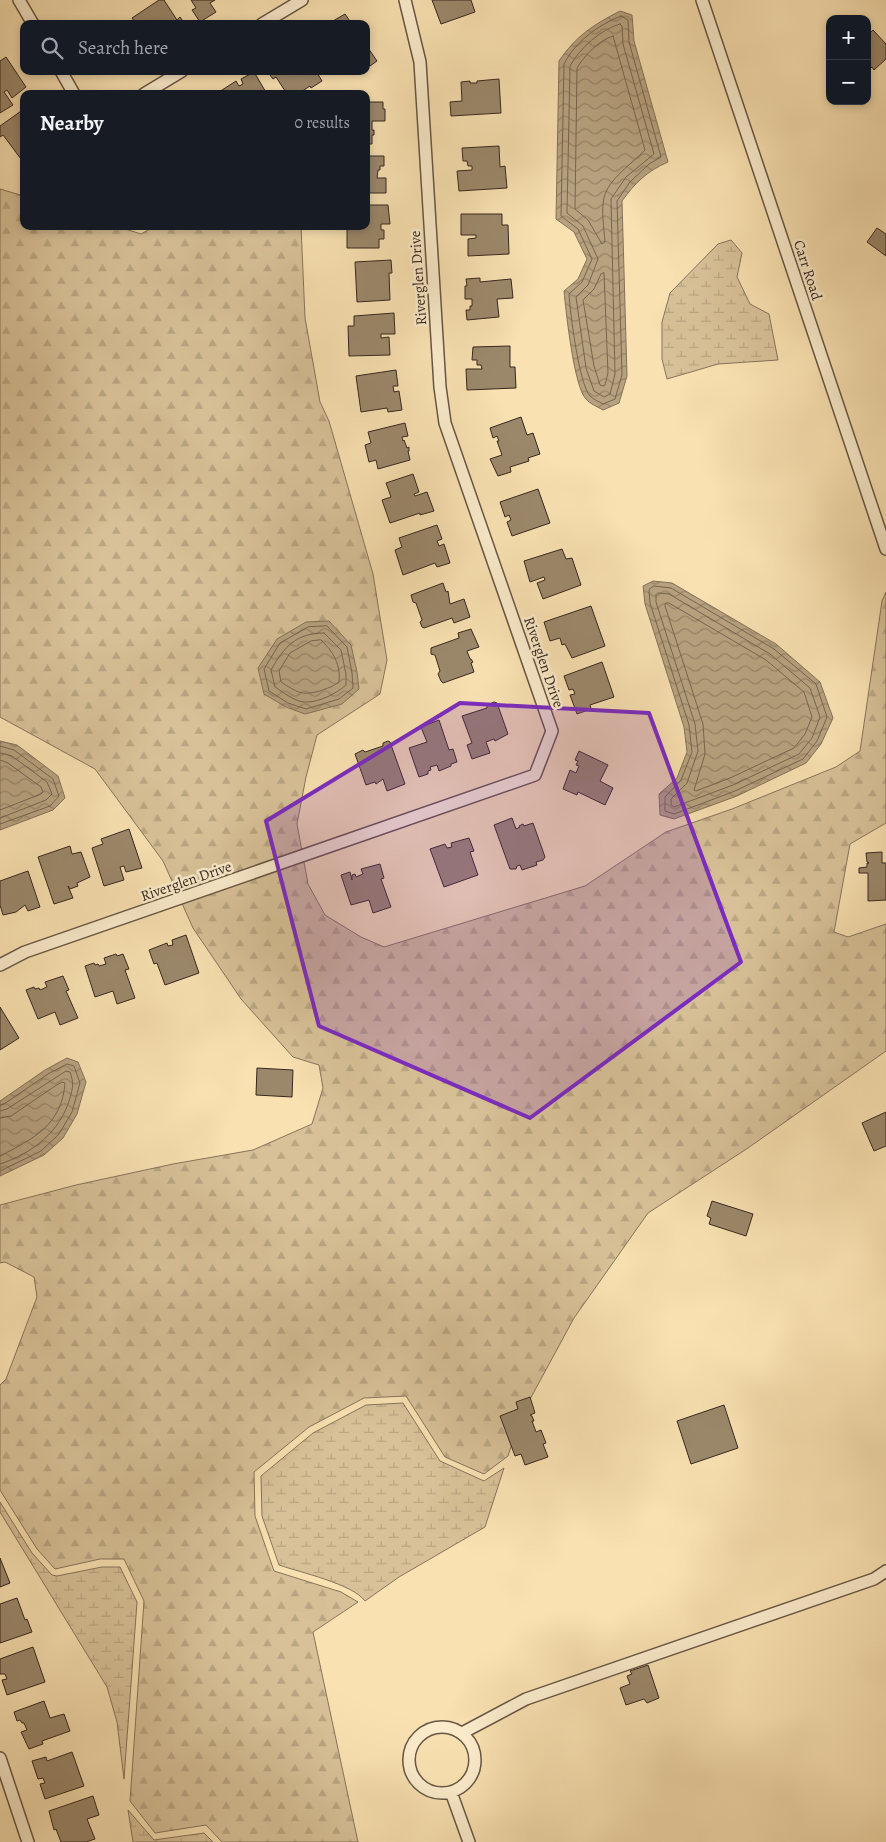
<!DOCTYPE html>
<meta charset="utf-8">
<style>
:root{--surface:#171b24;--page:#20242c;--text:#f1f3f6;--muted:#9ea1a6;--line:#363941}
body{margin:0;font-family:Alegreya,serif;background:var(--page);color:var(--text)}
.controls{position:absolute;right:15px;top:15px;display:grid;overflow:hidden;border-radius:10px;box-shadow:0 2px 8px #0003}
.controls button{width:45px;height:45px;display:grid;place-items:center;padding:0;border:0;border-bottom:1px solid var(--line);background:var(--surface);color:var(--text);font:25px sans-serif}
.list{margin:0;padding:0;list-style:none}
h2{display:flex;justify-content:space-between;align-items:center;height:65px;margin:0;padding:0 20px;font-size:21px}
h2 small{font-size:16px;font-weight:400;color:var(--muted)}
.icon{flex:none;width:28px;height:28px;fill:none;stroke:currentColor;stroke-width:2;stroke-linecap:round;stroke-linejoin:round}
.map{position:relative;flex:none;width:886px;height:1842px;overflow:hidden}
.search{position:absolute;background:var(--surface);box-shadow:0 2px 8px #0003;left:20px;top:20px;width:350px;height:55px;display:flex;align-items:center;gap:12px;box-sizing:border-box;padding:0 18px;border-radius:10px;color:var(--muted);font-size:19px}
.panel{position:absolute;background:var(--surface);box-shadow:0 2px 8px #0003;left:20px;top:90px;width:350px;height:140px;border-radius:10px}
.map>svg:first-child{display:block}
</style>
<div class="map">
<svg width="886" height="1842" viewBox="0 0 886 1842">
<defs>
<pattern id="forest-firs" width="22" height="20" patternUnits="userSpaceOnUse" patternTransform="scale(1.25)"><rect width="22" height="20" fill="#d8c198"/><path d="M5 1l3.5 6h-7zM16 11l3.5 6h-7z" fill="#baa683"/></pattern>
<pattern id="wetland-marsh" width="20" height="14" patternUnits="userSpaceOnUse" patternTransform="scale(1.25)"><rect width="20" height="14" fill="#d8c198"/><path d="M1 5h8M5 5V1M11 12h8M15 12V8" fill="none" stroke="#baa683"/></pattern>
<pattern id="water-waves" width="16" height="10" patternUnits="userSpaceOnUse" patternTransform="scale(1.25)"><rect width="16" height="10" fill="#b7a27f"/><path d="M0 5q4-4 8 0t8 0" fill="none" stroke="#968467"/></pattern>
</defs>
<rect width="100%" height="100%" fill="#f9e1b1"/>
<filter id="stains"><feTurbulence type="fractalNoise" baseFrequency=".004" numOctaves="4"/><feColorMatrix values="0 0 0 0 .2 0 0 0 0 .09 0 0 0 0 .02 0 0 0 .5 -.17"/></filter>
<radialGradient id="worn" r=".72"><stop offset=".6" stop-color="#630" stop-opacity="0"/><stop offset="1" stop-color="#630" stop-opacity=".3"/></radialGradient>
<path fill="url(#forest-firs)" stroke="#87745c" d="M0,189L24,196V226H116L141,234L155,226H301L305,318L320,402L329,421L373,574L387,660L380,694L317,735L306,777L297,824L308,884L325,915L361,937L384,947L585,886L666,832L732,809L836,767L860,751L882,601L886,592V823L850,844L834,932L848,937L886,924V1051L748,1148L648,1213L574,1318L522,1414L508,1456L484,1474L445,1457L406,1396L364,1398L309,1427L254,1472L255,1516L274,1571L341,1592L358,1602L313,1632L358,1842H222L206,1825L155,1833L130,1801L144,1601L124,1559H100L55,1569L37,1549L0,1490V1385L6,1379L37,1297L34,1277L5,1262L0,1263V1205L76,1185L173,1164L253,1150L312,1124L323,1088L319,1065L293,1057L241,999L193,928L163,861L95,769L0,717Z"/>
<path fill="url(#wetland-marsh)" stroke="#87745c" d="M731,240L742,253L737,277L750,304L769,314L778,360L718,364L667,379L662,359V322L670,293L718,244Z
M403,1403L440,1461L484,1481L504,1468L485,1527L399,1577L365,1601C353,1584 299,1572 279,1565L262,1516L261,1476L313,1433L366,1405Z
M0,1502L32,1553L52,1575L57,1576L102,1567H120L137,1602L124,1779L117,1722L107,1687L0,1512Z
M128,1810L154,1840L204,1833L213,1842H133Z"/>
<path fill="url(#water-waves)" stroke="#837159" d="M620,11L632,15L634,41L668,162C647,171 635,183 622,201L627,376L619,403L603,410C598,407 590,404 586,399C574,387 566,312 564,291L578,279L587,259L574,232L556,219L559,61C576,36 593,25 620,11Z
M653,581L672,583L776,644L820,682L833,718L821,744L806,763L737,796L674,819L660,815L659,794L677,778L687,752L684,727L645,604L643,586Z
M329,621L351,645L357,672L359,689L342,704L305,714L286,707L264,694L258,668L277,639L306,622Z
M0,741L17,745L58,776L65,798L53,810L0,830Z
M67,1058L78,1062L86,1082L77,1114L63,1138L44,1155L0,1176V1101L45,1070Z"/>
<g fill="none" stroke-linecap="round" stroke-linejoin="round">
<path stroke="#76644f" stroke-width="1" d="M621,16L628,20L629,42L661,157L649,164L630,182L617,201L622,375L615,399L603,404C599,402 593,399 590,396C579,384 570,312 569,294L582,282L592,259L578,229L561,216L564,64C575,42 598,25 621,16Z
M620,24L622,26L623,44L654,154L626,177L611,199L615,374L610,394L604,397L594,391L586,368L576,297L588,285L598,259L583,226L567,213L570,66C580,48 600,30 620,24Z
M613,36L645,150C633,163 608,179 604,198C601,212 604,228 605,242L602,244L588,220L575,209L577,68C584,56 599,40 613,36Z
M604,273L608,373L605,385L603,386L600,385L594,366L583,300L594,289L601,274Z
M654,586L671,588L774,649L816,684L827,717L817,741L803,759L735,791L674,814L665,811V797L681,780L692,752L689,725L650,603L649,590Z
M658,593L669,594L770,654L810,688L820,717L812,738L799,754L733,785L674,807L671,805V799L687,783L698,751L695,724L656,602V595Z
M666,603H669L766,660L804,692L812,717L805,734L794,748L730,778L696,791L694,790L705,754L703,724L665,606Z
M327,626L347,647L352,673L353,688L339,699L306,709L288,703L269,691L264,669L280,643L308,627Z
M324,633L341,650L346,674V685C337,693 320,702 307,702C296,703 283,692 275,687L271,670C284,647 296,633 324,633Z
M321,640C333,651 341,665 339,682C333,687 327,688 320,691C301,696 297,692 281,682L279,671L290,653L311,641Z
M0,746L14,750L53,779L59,796L50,806L0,824
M0,753L12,756L47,782L52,794L46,800L0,818
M0,760L8,763L41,787L43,792L41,794L0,810
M0,1105L4,1104L48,1074L67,1064L74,1066L80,1083L72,1112L59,1134L41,1151L0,1171
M0,1111L7,1109L66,1071L70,1072C74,1084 73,1086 70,1098C60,1132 33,1153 0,1164
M0,1118L11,1116L55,1086L62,1082L65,1083C62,1125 33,1139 0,1156"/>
</g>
<path fill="#9b886b" stroke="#36271f" d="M159,0H164L177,20L180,17L185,24H136L132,18Z
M191,0H215L210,3L216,12L200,22L192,10L196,8Z
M432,0H471L475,12L441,24Z
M345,14L352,24H335L333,21Z
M873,30L886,44V59L874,70L872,67L868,71L867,36Z
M366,45L377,61L370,66L366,61Z
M6,57L26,87L12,98L7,90L4,92L13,105L0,113V61Z
M267,71H316L322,81L311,88L310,86L298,94H287L276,77L273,79Z
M254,72L267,94H221L219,92L236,81L239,86L243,84L241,79Z
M499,79L501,113L451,116L450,102L462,101L461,82L470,81V83H477V81Z
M369,102H383V109H385V121H372V130H374V135H372V144H366V106H369Z
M24,109V163L3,135L0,137V126Z
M499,146L500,167L505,166L507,188L459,191L457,171L472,170V166H468L467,161H463L462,148Z
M366,156H384V166H380V170H378L377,178H386V193H366Z
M366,205H388L390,224H381V230H384V239H379V248H347V226H366Z
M461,214H502V225H508L509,254L468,256V239L476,238V235H461Z
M877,228L886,234V256L867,242Z
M391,260L392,273H389L390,300L357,302L355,262Z
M480,278V282L511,279L513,298L497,299L499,317L467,320L466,310H470V306H472V299H465V286H467L466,279Z
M394,313L395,334H381V338L389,337L390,355L349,356L348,326H354V316Z
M510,346V367H515L516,388L467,390L466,369H482L481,365H477V360H472L473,347Z
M396,370L398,386H393L394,392L399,391L402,410L388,412L387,408L361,412L356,376Z
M521,417L527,435L533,433L540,454L528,458L529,461L510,467L511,472L498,476L490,459L502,455L497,441H499L497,436L493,438L490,428Z
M405,423L408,436L402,437L403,441L404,440L407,448L409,447V451H408L410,460L378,469L376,460L369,462L365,445L371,443L368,432Z
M413,474L419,492L414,494L415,496L427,492L434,511L420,515V513L390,523L382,500L391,497L386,483Z
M538,489L550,523L512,536L507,522L511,520L509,515L505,517L500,502Z
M437,525L442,539L437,541L439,546L444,544L450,563L437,567L435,563L403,575L395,550L402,547L399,538Z
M562,549L566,559L572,558L581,585L543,599L537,583L545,580L544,577L530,582L524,561Z
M443,583L446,592L448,591L450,604L464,599L470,617L454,623L452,618L424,628L422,627L420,622L422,620L416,603L413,602L411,595Z
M591,606L605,646L572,658L565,644L562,645L560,638L550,641L544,622Z
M471,629L479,647L467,651L470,659H471L473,662L471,663L474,672L443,683L441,681L438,674L440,671L435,655L431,654V648L459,638L458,633Z
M602,662L614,697L590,705L591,709L577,714L570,695L575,694L573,689L569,690L564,676Z
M494,702L497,703L508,734L495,741L494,739L486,742L490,753L472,759L467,745L472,743L462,716L487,708V705Z
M439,720L449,750L453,749L457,762L451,764V766L439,771L437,765L430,767L431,770L428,771V774L419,777L409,748L427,742L421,727Z
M388,741L390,742L405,784L387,791L383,779L376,784L375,782L366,785L355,754L363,750L365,752L383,746V743Z
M579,751L608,765L600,781L613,788L605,805L578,792L577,795L563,789L570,770L576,773L579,766L576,765L578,761L575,760Z
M512,818L516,829L520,827L519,826L523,824L524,826L533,823L545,857L543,860L536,862L537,865L522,870L520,865L517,866L516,869H510L494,825Z
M129,829L142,868L126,872L124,866L120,867L124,880L104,886L92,848L103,844L101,839Z
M469,838L474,851L470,852L478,875L444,887L430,849L445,844L447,848L452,847L451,843Z
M70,846L72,854L81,852L90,877L77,883L78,886L70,889L68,886L73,898L54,904L38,857Z
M882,852V863H886V900L868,901V873H859V868L867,867V863H869L867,862L866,853Z
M380,864L384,878L381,879L391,907L373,913L369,900L351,905L341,875L350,872L352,880V875L355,874L356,877L363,874L361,869Z
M28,871L40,907L28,911L25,905L16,912L3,915L0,905V881Z
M186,935L199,973L165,985L157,963L154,964L149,950L167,943L168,946L173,945L172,940Z
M116,954L117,956L123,954L129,969L125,970L135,998L117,1004L113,991L95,997L85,966L94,963L95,965L98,964L99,966L106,964L104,958Z
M63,976L69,990L66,991L78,1018L60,1025L55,1012L38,1019L26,990L34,987L35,989L39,988L40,990L47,987L45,982Z
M0,1007L19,1038L0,1050Z
M257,1068L293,1070L292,1097L256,1095Z
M886,1112V1146L874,1151L862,1123Z
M712,1201L753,1214L746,1236L709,1224L711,1218L707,1216Z
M530,1397L535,1413L530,1415L532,1416L534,1421H532L536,1432L541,1430L546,1443L543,1444L548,1457L525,1465L521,1454L515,1456L500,1416L518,1409L516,1402Z
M724,1405L738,1448L691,1464L677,1421Z
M0,1558L10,1583L0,1587Z
M17,1598L25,1620L27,1619L32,1632L0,1643V1604Z
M33,1647L45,1682L7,1695L2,1680L7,1679L5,1674H0V1659Z
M648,1665L659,1698L647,1703L644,1699L626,1705L620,1688L630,1684L627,1676L632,1674L630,1671Z
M44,1701L50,1718L64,1714L70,1731L42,1741L43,1744L29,1749L21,1732L27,1730L24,1723H22L20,1720L17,1721L14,1712Z
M72,1752L84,1786L45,1799L40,1784L45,1783L43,1778L38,1779L32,1761L46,1757L47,1761Z
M93,1796L99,1815L87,1819L95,1839L86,1842H61L56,1829L54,1830L49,1811Z"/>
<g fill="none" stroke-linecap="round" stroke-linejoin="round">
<defs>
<path id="minor" d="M19,0L33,24
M702,0L886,549
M262,24L302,0
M61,71L74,94
M144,94L182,71
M0,965L25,952L535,775L552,731L445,423L440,387L420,62L405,0
M409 1760a33 33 0 1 1 66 0a33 33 0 1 1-66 0Z
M462,1733L526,1699L874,1579L886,1571
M0,1758L28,1842
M451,1792L469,1842"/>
</defs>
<use href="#minor" stroke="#675644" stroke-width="14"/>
<use href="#minor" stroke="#fbeccc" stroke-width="11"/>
</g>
<path fill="#7b2cbf" fill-opacity="0.2" stroke="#7b2cbf" stroke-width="4" stroke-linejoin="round" d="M460,703L649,713L741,962L530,1118L319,1026L266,821Z"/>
<g text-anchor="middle" stroke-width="5" stroke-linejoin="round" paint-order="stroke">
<g font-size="15" fill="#36271f" stroke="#fbeccc">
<text transform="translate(808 270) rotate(72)" y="5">Carr Road</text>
<text transform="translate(418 278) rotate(-94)" y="5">Riverglen Drive</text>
<text transform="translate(544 662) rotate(71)" y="5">Riverglen Drive</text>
<text transform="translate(186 881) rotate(-19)" y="5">Riverglen Drive</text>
</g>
</g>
<rect width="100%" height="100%" filter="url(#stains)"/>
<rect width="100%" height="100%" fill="url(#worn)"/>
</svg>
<div class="controls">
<button>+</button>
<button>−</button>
</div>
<div class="search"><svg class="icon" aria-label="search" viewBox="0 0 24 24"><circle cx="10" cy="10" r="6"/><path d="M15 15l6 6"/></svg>Search here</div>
<section class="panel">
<h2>Nearby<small>0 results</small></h2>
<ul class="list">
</ul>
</section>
</div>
